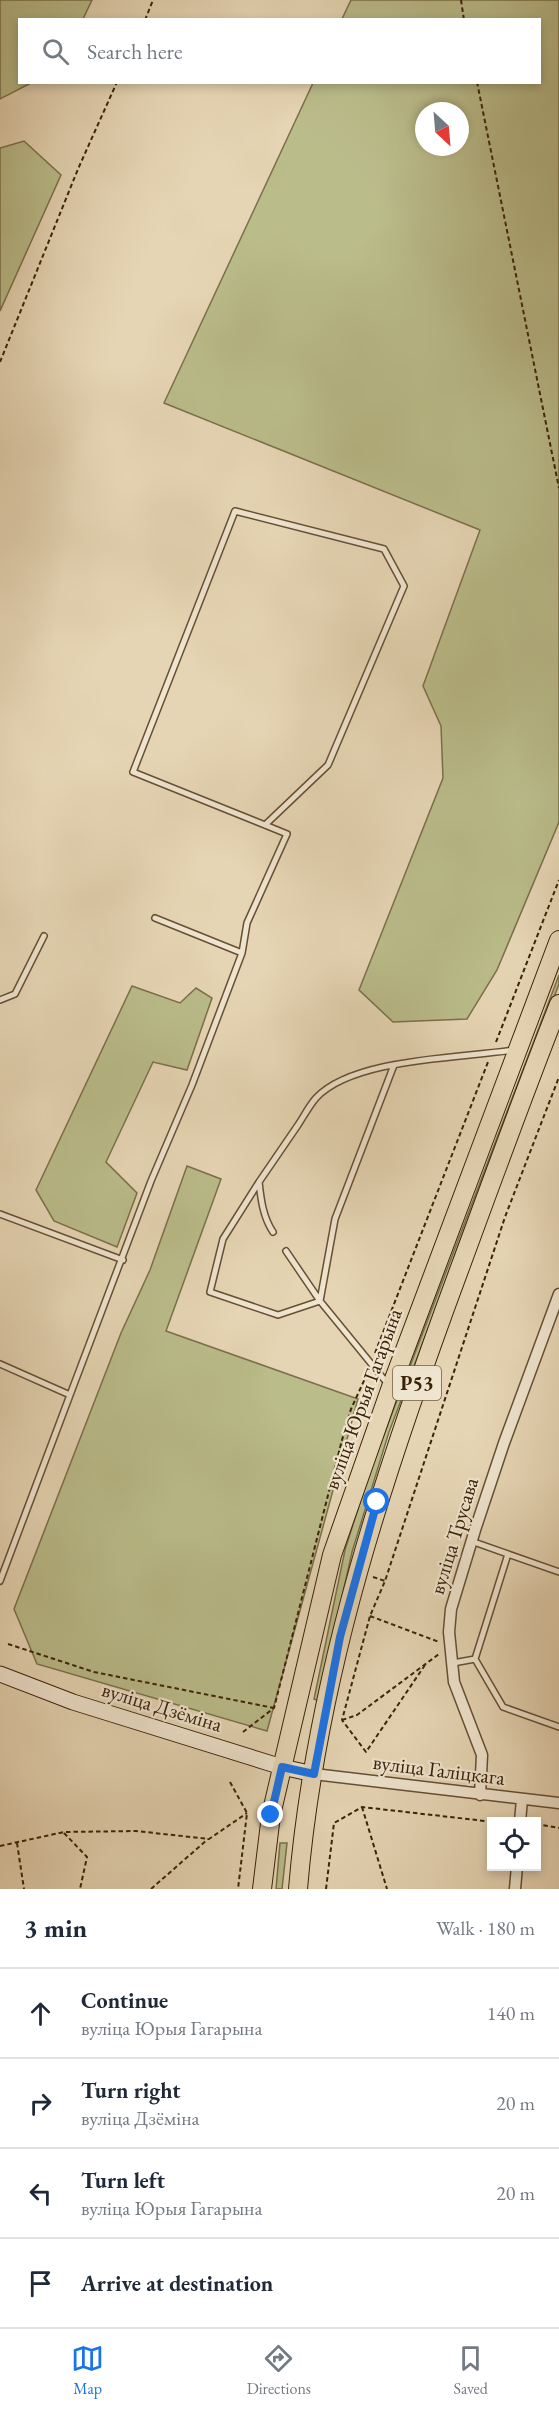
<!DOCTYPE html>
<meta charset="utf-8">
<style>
:root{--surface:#fff;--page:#f2f2f3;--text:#1f2937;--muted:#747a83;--line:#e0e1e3;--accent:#1a73e8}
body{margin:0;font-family:"EB Garamond",serif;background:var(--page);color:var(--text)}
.controls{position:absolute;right:18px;bottom:18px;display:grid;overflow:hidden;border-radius:0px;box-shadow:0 3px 9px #0003}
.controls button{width:54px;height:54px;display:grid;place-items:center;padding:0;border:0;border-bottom:2px solid var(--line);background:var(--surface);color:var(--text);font:30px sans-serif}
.compass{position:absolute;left:415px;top:102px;width:54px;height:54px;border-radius:50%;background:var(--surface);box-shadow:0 3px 9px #0003;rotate:154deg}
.stop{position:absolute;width:18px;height:18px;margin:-14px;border:4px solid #1a73e8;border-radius:50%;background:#fff}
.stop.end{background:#1a73e8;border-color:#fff;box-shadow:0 2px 6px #0008}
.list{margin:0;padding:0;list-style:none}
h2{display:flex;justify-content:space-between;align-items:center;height:78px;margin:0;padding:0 24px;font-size:26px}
h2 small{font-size:20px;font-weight:400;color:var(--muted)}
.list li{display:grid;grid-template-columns:39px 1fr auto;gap:18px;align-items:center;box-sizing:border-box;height:90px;padding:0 24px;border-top:2px solid var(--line)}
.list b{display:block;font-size:22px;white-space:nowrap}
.list p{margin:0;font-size:20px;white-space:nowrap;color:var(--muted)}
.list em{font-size:20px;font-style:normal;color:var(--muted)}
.icon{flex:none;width:33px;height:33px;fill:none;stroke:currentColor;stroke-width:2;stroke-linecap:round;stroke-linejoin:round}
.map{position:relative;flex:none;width:559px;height:1889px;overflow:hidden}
.search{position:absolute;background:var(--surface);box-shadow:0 3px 9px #0003;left:18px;right:18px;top:18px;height:66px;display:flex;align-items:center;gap:15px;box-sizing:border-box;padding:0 21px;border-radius:0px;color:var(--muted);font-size:22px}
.sheet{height:438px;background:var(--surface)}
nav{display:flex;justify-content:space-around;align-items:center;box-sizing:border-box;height:84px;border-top:2px solid var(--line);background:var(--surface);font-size:16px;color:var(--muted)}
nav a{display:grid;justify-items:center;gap:3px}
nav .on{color:var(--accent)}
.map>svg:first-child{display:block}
</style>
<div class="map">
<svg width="559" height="1889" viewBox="0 0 559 1889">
<rect width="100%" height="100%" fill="#e6d5b4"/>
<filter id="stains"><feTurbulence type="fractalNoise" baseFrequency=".00333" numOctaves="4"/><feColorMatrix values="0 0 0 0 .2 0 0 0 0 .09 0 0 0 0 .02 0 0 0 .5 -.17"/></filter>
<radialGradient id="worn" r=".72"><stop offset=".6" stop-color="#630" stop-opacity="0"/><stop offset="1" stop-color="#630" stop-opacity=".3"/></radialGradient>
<path fill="#babc8a" stroke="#7a704a" stroke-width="1.5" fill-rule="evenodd" d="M0,0H92L83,19L20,20V82L31,83L0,99Z
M351,0H559V822L497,970L467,1019L393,1022L359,990L443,778L441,726L423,686L480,530L164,403L313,83L540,82V20L342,19ZM424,111H460V147H424Z
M24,141L61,175L0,311V148Z
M559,975V984L389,1432L352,1552L319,1701L314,1699L345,1550L369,1474Z
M132,986L180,1003L196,988L212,998L187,1070L153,1062L106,1162L137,1193L117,1247L54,1221L36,1190Z
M187,1166L221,1179L166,1331L358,1399L267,1731L37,1664L14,1609L121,1333L150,1270Z
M280,1843H287L282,1889H276Z"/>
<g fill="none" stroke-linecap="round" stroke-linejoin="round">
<defs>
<path id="lane" d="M242,953L247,923L287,834L265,825L133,772L235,511L384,549L404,586L328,765L265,825
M0,1000L15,994L44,936
M259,1182L223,1239L210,1292L278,1315L320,1301L335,1219L394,1065
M0,1214L123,1260
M273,1232C263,1217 261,1200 259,1182C272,1163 285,1144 298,1125C304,1116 309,1106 316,1098C353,1058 462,1058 514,1050
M286,1251L320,1301L387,1383
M0,1364L70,1395L0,1581
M70,1395L151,1181L192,1085L242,953L155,918
M471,1541L559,1572
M475,1659L503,1707L559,1727
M453,1663L475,1659L508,1554"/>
<path id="street" d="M314,1774L559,1803
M480,1795L482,1755L454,1682L449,1632L451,1609L475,1530L504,1443L559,1294
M520,1822L522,1799
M515,1889L517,1866"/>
<path id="secondary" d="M0,1674L73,1702L282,1767L314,1774"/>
<path id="primary" d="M262,1889L271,1815L332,1555L391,1387L559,940
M298,1889C316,1673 386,1467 461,1265C493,1178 525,1090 559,1004"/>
</defs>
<use href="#lane" stroke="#665034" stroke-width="8"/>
<use href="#street" stroke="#665034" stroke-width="13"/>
<use href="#secondary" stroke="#3b2309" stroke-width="17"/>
<use href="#primary" stroke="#3b2309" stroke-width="20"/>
<path stroke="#3b2309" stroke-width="2" stroke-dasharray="4.5 3" stroke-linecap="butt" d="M461,0L464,20
M145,20L153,0
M477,82L559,488
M0,362L78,169L117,82
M496,1042L559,880
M375,1353L488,1062
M373,1577L385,1581
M370,1616L439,1642
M8,1644L94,1672L274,1708
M425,1665L366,1752L342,1720L370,1616L385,1581L505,1217L559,1077
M342,1720L357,1715L439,1654
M243,1732L274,1708L342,1440L351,1409L368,1372
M230,1782L247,1813L238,1889
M362,1807L387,1889
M536,1824L559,1828
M64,1833L87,1857L80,1889
M17,1843L24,1889
M0,1846L64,1832L136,1831L209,1839L247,1813
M151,1889L208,1839
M326,1889L334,1823L362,1807L494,1822"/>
<use href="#lane" stroke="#efe4ce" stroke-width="5"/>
<use href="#street" stroke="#efe4ce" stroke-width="10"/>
<use href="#secondary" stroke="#efe4ce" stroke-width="15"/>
<use href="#primary" stroke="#e6d5b4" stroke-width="18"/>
</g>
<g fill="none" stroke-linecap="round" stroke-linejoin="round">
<path stroke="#1a73e8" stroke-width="8" d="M271,1815L282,1767L314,1774L340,1637L377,1502"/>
</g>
<g text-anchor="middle" stroke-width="4.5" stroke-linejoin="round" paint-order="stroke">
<rect fill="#efe4ce" stroke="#715d44" stroke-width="1.5" x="393" y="1366" width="48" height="34" rx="4.5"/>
<g font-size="20" font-weight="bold" fill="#3b2309">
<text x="417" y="1390">Р53</text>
</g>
<g font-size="21" fill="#3b2309" stroke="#efe4ce">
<text transform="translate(363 1399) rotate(-70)" y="7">вуліца Юрыя Гагарына</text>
<text transform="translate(454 1536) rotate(-73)" y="7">вуліца Трусава</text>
<text transform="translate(162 1707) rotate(17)" y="7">вуліца Дзёміна</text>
<text transform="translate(439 1770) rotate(7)" y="7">вуліца Галіцкага</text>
</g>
</g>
<rect width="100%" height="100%" filter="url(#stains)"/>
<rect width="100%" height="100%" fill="url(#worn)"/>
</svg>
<div class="controls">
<button><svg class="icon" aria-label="locate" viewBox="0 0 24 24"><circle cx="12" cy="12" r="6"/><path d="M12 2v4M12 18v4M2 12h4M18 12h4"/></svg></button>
</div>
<svg class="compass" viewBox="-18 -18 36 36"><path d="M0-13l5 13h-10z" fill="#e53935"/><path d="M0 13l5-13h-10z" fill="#747a83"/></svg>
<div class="stop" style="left:377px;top:1502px"></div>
<div class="stop end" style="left:271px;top:1815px"></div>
<div class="search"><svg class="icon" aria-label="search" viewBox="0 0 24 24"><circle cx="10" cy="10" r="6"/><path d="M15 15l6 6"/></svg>Search here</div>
</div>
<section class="sheet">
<h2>3 min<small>Walk · 180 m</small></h2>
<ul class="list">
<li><svg class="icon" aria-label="ahead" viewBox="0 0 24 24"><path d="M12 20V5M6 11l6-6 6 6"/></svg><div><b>Continue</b><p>вуліца Юрыя Гагарына</p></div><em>140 m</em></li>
<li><svg class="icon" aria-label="right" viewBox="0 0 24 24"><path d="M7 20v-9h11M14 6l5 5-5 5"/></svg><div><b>Turn right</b><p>вуліца Дзёміна</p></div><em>20 m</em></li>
<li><svg class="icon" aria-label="left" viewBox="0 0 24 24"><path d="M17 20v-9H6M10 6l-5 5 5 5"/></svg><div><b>Turn left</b><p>вуліца Юрыя Гагарына</p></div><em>20 m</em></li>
<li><svg class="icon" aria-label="arrive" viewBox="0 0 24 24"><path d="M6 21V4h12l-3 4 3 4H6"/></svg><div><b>Arrive at destination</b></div></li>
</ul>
</section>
<nav>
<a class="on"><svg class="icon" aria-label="map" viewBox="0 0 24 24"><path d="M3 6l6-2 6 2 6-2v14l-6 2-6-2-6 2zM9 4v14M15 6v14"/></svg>Map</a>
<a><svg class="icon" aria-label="directions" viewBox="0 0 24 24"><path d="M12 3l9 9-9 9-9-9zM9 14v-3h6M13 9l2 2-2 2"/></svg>Directions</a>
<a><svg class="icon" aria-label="saved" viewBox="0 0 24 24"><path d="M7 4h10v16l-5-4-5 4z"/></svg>Saved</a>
</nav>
